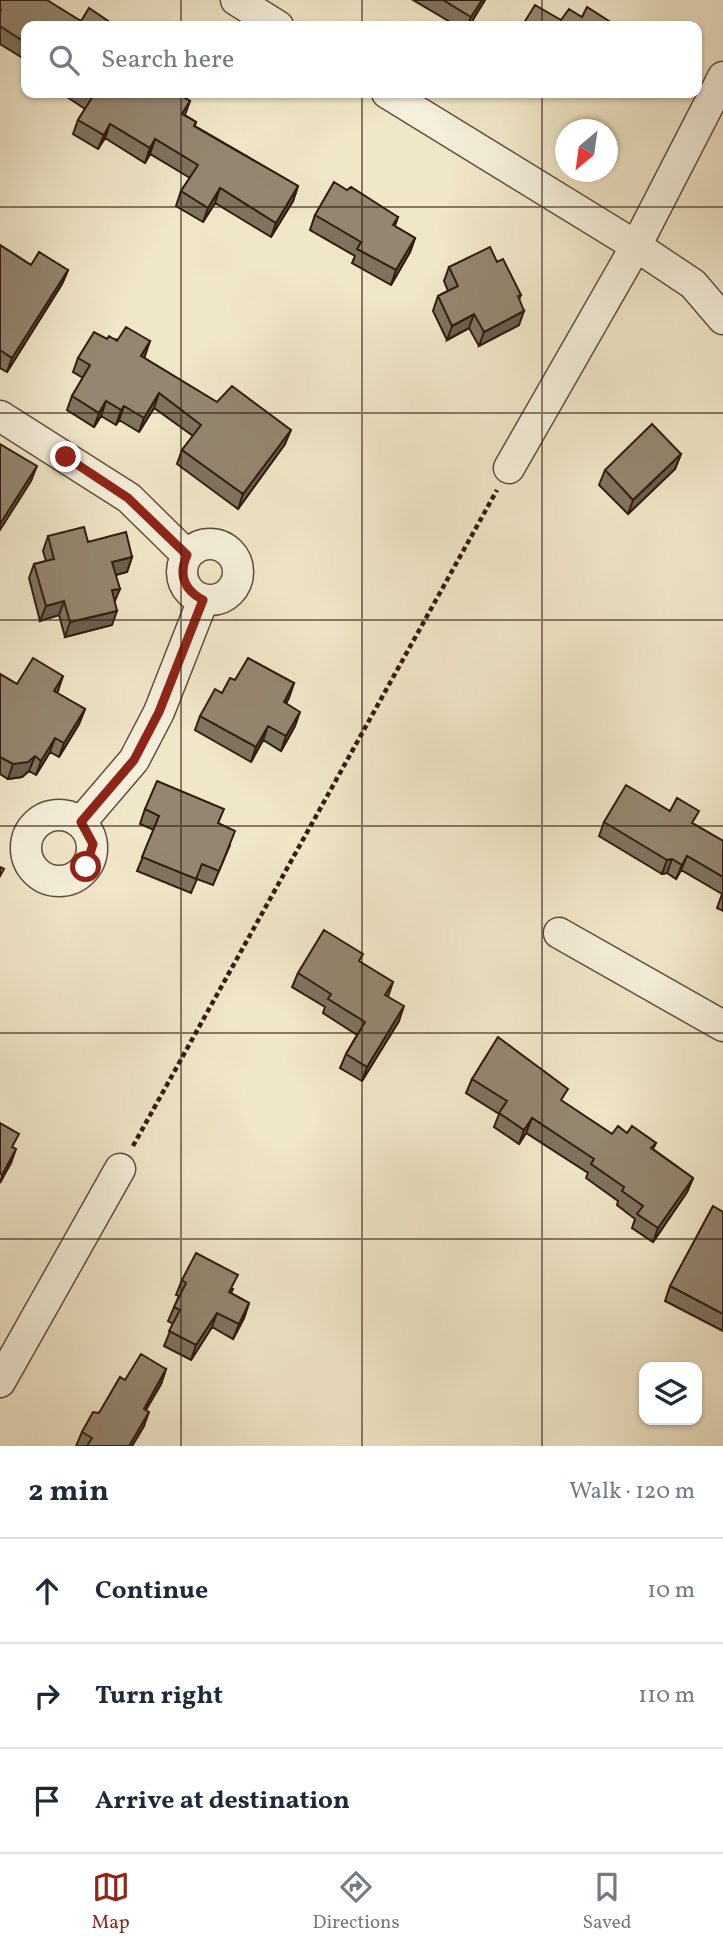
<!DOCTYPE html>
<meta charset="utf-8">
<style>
:root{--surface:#fff;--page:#f2f2f3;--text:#1f2937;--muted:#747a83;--line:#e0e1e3;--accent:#8f2418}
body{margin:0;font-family:Vollkorn,serif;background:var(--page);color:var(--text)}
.controls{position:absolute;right:21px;bottom:21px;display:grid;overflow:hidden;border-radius:14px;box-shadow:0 2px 5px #0004}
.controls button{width:63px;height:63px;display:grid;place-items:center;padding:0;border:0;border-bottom:2px solid var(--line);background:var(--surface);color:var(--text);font:35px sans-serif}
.compass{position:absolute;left:555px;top:119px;width:63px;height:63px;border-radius:50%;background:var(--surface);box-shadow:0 2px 5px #0004;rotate:209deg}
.stop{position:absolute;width:21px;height:21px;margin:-16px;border:5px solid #8f2418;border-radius:50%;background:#fff}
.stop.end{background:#8f2418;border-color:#fff;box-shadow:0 2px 7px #0008}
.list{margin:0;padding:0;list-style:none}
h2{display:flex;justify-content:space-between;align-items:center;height:91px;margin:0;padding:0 28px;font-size:30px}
h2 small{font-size:23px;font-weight:400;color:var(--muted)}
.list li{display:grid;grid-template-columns:46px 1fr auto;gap:21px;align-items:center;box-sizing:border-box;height:105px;padding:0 28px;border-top:2px solid var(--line)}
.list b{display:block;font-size:26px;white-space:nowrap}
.list em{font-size:23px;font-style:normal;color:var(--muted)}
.icon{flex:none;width:38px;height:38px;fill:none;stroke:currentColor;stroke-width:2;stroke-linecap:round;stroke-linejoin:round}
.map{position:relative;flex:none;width:723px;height:1446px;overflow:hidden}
.search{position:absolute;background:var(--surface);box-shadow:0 2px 5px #0004;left:21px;right:21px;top:21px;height:77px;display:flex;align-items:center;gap:18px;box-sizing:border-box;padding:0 24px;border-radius:14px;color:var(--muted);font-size:26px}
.sheet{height:406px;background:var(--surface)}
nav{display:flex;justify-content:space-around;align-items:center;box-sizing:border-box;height:98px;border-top:2px solid var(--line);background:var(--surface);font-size:19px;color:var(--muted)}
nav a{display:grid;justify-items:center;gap:4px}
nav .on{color:var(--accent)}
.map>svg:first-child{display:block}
</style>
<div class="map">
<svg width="723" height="1446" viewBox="0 0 723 1446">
<rect width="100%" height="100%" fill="#f0e6c8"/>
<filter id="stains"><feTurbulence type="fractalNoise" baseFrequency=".00286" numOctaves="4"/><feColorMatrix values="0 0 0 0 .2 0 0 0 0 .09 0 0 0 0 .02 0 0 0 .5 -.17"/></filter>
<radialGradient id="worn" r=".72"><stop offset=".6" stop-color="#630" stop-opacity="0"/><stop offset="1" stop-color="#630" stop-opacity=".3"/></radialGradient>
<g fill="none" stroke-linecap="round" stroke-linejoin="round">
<defs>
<path id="street" d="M236,0L278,26
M387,93L636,246L723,77
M0,416L129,498L187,555
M509,468L636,246L693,284L723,319
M182 572a28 28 0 1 1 56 0a28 28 0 1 1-56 0Z
M26 848a33 33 0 1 1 66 0a33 33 0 1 1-66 0Z
M81,822L134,760L159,712L203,600
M559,933L723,1026
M0,1382L120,1169"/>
</defs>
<use href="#street" stroke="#604f3e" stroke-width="33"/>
<path stroke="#301d10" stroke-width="4.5" stroke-dasharray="5 3.5" stroke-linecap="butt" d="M133,1146L497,490"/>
<use href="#street" stroke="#f5efdb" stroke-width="30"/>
</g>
<path fill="#7f7360" stroke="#301d10" stroke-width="2" d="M0,0L81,21L111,23L26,26V60L0,44Z
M413,0H485L469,26H457Z
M61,93H176L190,101L185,115L196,122L195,126L298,186L293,201L271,237L215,203L203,222L176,206L181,191L190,178L150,154L145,163L105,138L98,149L73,134L78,120L85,109Z
M315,215L398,217L395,226L415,238L410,252L391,285L352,263L355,256L310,230Z
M0,245L31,265L68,270L62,284L7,372L0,368Z
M497,262L521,295L519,300V325L479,346L469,328L447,340L433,311L438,296L448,291L444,281L449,267Z
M107,339L150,341L143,357L285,444L238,509L177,464L182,450L193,436L154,408L139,432L119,420L116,425L101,416L94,427L67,410L72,396L83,378L73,372L78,358Z
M681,454L675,469L628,514L599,485L605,470Z
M48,536L88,542L132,557L127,572L116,575L115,602L112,625L65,637L59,615L40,621L29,578L34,564L46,561L43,551Z
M0,674L17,684L58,691L57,693L85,709L79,724L59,757L50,752L36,775L29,771L22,777L8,779L0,774Z
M235,680L294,683L286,704L295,726L281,751L263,740L251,762L195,730L200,716Z
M145,809L219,824L230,845L213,885L197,879L191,893L137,871L154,830L140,824Z
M604,822L694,824L723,841V911L717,908L722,894L681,870L676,879L667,873L662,874L599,836Z
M360,962L393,982L388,997L399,1021L362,1081L340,1068L346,1054L357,1035L323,1013L325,1007L292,987L298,973Z
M472,1079L563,1102L612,1134L627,1133L656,1143L653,1149L693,1178L687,1192L653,1242L632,1228L635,1219L617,1205L618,1201L586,1178L588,1173L526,1133L519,1144L494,1127L499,1114L466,1093Z
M723,1212V1331L665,1301L670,1286Z
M182,1280L233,1289L231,1293L249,1303L244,1318L233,1339L212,1327L191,1360L164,1346L173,1324L168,1321L179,1296L176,1295Z
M166,1369L161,1384L146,1410L144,1426L132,1446H76L82,1432L99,1413L125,1380Z"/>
<path fill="#685e4e" stroke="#301d10" stroke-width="2" d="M482,0H485L469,26H467L471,17Z
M110,124L105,138L98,149L104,135Z
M155,139L150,154L145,163L150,148Z
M298,186L293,201L271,237L276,223Z
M220,188L215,203L203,222L208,208Z
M415,238L410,252L391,285L396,270Z
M68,270L62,284L7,372L12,358Z
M524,311L519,325L479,346L484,332Z
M474,314L469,328L447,340L452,326Z
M150,341L145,356L136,370L141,356Z
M159,393L154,408L139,432L144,418Z
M106,401L101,416L94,427L99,413Z
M124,406L119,420L116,425L121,410Z
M291,430L285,444L238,509L243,494Z
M681,454L675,469L628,514L633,500Z
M37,466L31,481L0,530V524Z
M132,557L127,572L107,577L112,562Z
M120,589L114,603L112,590Z
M64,601L59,615L40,621L46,606Z
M117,611L112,625L65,637L70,622Z
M63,676L58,691L49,705L54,691Z
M294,683L289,698L278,717L284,702Z
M85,709L79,724L59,757L64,743Z
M300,712L295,726L281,751L286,736Z
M268,726L263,740L251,762L256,747Z
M55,738L50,752L36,775L41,761Z
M35,756L29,771L22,777L8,779L13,764Z
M687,856L681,870L676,879L682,865Z
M672,859L667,873L662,874L667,860Z
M404,1006L399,1021L362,1081L367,1067Z
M532,1118L526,1133L519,1144L524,1130Z
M16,1149L11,1163L0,1183L2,1175Z
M693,1178L687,1192L653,1242L658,1228Z
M249,1303L244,1318L233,1339L239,1324Z
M217,1313L212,1327L191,1360L196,1345Z
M166,1369L161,1384L138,1423L144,1409Z
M149,1412L144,1426L132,1446H129Z"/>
<path fill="#948670" stroke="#301d10" stroke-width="2" d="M0,0H47L81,21L89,8L111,23L108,26H26V43L0,26V11L1,10L0,9Z
M443,0H482L471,17Z
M535,5L561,20L569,9L582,17L587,7L612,23L610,26H522Z
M88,93H176L190,101L182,114L196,122L194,126L298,186L276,223L220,188L208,208L181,191L198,165L155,139L150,148L110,124L104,135L78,120L93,96Z
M334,182L347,190L351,187L398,217L393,225L415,238L396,270L357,249L361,242L315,215Z
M0,245L31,265L39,252L68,270L12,358L0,350Z
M490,247L497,262L503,259L521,295L518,296L524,311L484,332L474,314L452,326L438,296L458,286L449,267Z
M126,327L150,341L141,356L217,402L232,386L291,430L243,494L182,450L201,425L159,393L144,418L124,406L121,410L106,401L99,413L72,396L90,365L78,358L94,332L107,339L109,336L117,341Z
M652,424L681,454L633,500L605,470Z
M0,444L37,466L0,524Z
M84,527L88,542L126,532L132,557L112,562L120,589L112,590L117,611L70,622L64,601L46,606L34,564L54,559L48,536Z
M33,658L63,676L54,691L85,709L64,743L55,738L41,761L35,756L28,762L13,764L0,757V674L17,684Z
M248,658L294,683L284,702L300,712L286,736L268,726L256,747L200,716L215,689L222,693L230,678L235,680Z
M157,781L224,809L218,823L235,831L219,871L202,864L196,879L142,857L159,816L145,809Z
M626,785L670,811L677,798L699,811L692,823L723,841V877L687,856L682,865L672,859L667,860L604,822Z
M0,867L4,869L0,876Z
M324,930L363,954L359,961L393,982L385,995L404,1006L367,1067L346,1054L365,1022L328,999L331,994L298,973Z
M498,1037L568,1089L561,1100L612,1134L618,1126L627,1133L632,1126L656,1143L651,1148L693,1178L658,1228L637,1214L643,1206L622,1191L624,1187L591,1164L594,1159L532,1118L524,1130L499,1113L507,1101L472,1079Z
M0,1123L19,1134L12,1147L16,1149L2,1175L0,1174Z
M713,1206L723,1212V1314L670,1286Z
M196,1253L238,1275L229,1292L249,1303L239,1324L217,1313L196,1345L169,1331L180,1310L174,1307L186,1283L182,1280Z
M141,1354L166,1369L144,1409L149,1412L129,1446H87L92,1438L82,1432L93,1412L99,1413L120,1377L125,1380Z"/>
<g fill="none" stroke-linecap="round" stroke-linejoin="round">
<path stroke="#8f2418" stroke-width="9" d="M66,457L128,498L187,555C178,575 184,590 203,600L159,712L134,760L81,822L93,844L86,867"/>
</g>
<path fill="none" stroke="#301d10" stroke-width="2" stroke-opacity="0.55" d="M181,0V26M362,0V26M542,0V26M181,93V1446M362,93V1446M542,93V1446M0,207H723M0,413H723M0,620H723M0,826H723M0,1033H723M0,1239H723"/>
<rect width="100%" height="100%" filter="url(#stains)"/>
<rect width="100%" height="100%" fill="url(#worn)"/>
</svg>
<div class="controls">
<button><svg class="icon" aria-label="layers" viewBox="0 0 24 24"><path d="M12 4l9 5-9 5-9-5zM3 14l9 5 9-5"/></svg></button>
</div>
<svg class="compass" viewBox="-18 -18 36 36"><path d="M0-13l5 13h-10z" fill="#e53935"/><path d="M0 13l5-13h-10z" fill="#747a83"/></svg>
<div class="stop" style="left:86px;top:867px"></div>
<div class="stop end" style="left:66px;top:457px"></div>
<div class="search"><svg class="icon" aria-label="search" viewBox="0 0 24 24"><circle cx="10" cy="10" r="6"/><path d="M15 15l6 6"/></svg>Search here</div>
</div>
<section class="sheet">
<h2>2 min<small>Walk · 120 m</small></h2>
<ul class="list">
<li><svg class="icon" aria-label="ahead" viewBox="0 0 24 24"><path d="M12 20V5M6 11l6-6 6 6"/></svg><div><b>Continue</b></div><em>10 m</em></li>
<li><svg class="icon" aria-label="right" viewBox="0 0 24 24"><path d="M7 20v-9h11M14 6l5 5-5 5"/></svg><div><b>Turn right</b></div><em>110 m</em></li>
<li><svg class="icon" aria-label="arrive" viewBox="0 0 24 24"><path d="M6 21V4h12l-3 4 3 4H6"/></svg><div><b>Arrive at destination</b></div></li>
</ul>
</section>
<nav>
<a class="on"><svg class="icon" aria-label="map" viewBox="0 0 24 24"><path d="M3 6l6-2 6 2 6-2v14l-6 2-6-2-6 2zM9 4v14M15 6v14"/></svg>Map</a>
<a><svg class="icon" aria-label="directions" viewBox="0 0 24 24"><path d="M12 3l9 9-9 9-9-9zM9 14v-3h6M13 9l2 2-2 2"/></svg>Directions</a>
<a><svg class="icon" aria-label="saved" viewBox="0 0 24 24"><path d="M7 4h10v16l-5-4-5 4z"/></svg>Saved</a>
</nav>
